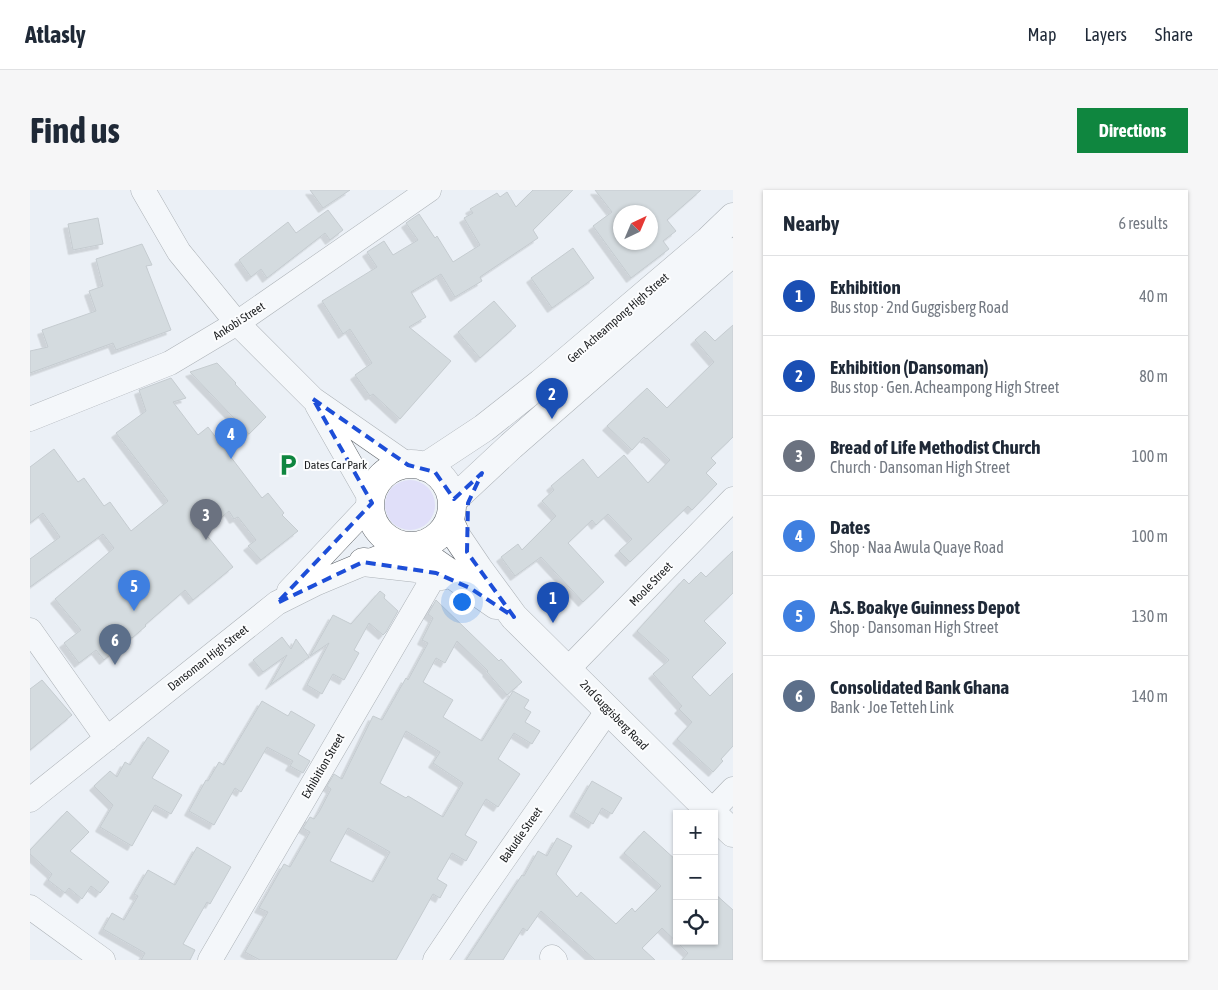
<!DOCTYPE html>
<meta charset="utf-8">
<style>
:root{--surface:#fff;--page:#f6f6f7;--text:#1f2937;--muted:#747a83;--line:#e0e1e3;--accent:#0f863f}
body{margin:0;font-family:"Asap Condensed",sans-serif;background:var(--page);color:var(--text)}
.controls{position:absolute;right:15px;bottom:15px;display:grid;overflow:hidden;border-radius:0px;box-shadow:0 1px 4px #0004}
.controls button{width:45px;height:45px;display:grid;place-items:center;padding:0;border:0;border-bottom:1px solid var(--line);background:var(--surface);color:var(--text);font:25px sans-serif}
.compass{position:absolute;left:583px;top:15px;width:45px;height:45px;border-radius:50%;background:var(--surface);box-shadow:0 1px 4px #0004;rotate:44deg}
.you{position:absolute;left:431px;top:411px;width:18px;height:18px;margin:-12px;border:4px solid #fff;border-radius:50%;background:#1a73e8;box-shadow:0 0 0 8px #1a73e833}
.badge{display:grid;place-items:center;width:32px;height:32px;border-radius:50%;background:var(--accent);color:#fff;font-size:16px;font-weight:700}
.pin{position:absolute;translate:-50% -41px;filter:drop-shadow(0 1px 2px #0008)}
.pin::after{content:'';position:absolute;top:26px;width:18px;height:15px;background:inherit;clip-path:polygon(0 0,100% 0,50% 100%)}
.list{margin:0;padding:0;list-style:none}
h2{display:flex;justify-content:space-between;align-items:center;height:65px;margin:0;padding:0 20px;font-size:21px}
h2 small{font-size:16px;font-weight:400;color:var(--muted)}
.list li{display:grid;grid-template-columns:32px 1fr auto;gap:15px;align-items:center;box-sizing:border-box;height:80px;padding:0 20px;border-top:1px solid var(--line)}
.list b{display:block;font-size:19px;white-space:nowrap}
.list p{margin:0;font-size:16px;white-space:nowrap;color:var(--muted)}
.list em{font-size:16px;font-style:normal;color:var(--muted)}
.icon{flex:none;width:28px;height:28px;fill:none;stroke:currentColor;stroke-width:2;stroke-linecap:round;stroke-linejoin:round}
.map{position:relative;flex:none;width:703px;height:770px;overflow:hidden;border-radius:0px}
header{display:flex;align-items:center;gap:30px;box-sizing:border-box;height:70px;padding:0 25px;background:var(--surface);border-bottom:1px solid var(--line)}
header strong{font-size:24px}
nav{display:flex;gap:28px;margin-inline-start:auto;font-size:18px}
.intro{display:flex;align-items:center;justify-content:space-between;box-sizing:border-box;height:120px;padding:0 30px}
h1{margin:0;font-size:35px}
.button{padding:12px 22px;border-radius:0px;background:var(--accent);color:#fff;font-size:18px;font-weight:700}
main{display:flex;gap:30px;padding:0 30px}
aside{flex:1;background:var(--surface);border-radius:0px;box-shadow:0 1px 4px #0004}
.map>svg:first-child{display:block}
</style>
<header>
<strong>Atlasly</strong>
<nav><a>Map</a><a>Layers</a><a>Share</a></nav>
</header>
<div class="intro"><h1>Find us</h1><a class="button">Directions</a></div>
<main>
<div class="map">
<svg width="703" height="770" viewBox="0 0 703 770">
<defs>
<filter id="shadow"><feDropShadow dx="-4.5" dy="4.5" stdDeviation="0" flood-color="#0004"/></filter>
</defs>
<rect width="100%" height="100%" fill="#ebf0f6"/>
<path fill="#e0dff9" d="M355 315a25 25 0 1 1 50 0a25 25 0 1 1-50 0Z"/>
<path fill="#b9c1c4" stroke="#979fa2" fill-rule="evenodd" filter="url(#shadow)" d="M280,0H320L293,18Z
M503,0H543L503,40L508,48L450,87L452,91L425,107L411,84L381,102L396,127L379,137L421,171L370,229L343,204L340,206L325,185L342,173L320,139L313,144L292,111L347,77L337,62L354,51L363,65L388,50L376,33L389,24L405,48L407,46L423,72L450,55L434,28L443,23L440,19L467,3L470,7L477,2L486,17Z
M565,0H671L637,30L646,41L633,51L639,59L601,88L563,36L582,22ZM590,22H620V52H590Z
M298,20L313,40L300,50L295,43L237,88L231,79L221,87L209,70L258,32L266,43Z
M68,28L73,54L43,60L38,34Z
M112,54L122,75L116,76L141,140L86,160L83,153L0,183V161L18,157L12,140L66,121L59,101L73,96L66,69Z
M543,58L564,88L522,118L501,88Z
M464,111L486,136L450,168L428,142Z
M703,135V247L681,268L686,273L676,283L687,294L662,320L658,316L600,372L589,361L602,349L578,324L566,335L562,330L538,353L574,392L553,412L511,367L485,386L471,367L488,354L492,360L526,326L512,311L524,300L521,296L553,269L568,288L594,265L618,293L640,270L617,248L616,249L614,247L602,260L577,236L617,198L637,218L684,172L665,150L675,141L685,151Z
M187,173L206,193L205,194L236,227L219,244L160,182Z
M141,188L156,208L143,212L168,245L178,237L232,308L238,303L254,323L252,325L268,341L231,370L218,356L226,350L208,327L204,329L199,321L174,342L203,377L163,410L155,400L115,435L116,436L102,448L101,447L74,470L66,460L49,473L34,453L51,440L25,409L84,358L73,344L0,397V369L30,347L13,323L0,333V277L24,259L48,292L54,288L74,316L80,312L101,341L138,311L86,243L116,221L109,200Z
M703,361V403L674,431L696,453L662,487L680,506L703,483V556L691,569L693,571L683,582L647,549L662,532L649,519L652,516L623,484L639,470L607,441L654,389L659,394L671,382L676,387Z
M350,401L355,405L354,408L368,421L356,442L353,445L339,433L324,460L329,463L314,490L303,484L292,504L277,495L299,453L280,466L303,425L321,434Z
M406,410L469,471L471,469L492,492L477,505L457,482L458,481L427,451L415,473L406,468L393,492L423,510L413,527L452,551L483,501L499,510L494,518L501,522L495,532L510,541L502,554L484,543L468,569L490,584L468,617L456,609L435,645L447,652L436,671L422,663L407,689L417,695L410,708L403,704L366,770H230L215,762L238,722L229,718L254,674L260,677L280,642L273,638L280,627L284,629L289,622L301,599L297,596L304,584L312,589L343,526L352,530L376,488L378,490L398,453L392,450L403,428L398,424ZM376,541L410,562L403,573L433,593L413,627L378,606L376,608L350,593ZM318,638L360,662L343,692L300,671Z
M252,447L261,459L266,449L279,467L240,495L257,465L233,482L223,470Z
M12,490L42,525L0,560V499Z
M232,511L258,526L261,521L285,535L268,564L280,571L273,583L260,576L263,571L237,557L211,602L205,598L184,635L159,621L176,590L178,591L189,572L194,575Z
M118,547L139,561L122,588L152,605L141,624L125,615L102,656L70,637L83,615L64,596L80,581L87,587L95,572L100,575Z
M562,591L592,608L582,624L572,618L563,634L544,622Z
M37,621L59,642L40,661L79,692L70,703L61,696L52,709L39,698L35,703L18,690L22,684L0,664V660Z
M614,641L647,671V751H684V703L703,720V770H652L658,763L632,738L612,758L625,770H565L511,721L497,741L493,738L473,770H436L492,685L494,686L508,661L517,666L527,648L542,656L526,684L547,707L551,702L586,734L602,718L605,722L631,696L594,663Z
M167,657L201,677L180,714L177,712L153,754L165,760L160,770H111L115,763L73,739L82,723L94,730L108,706L104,704L118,680L145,695Z"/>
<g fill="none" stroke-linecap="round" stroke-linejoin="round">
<defs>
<path id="minor" d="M113,0L149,62L207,133L283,209L378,275
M287,215L341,310
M0,229L140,173L207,133L399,0
M259,401L340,315
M0,440L77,549
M538,479L703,309
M0,610L247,413L285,394L376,356
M681,622L703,599
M0,717L73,770
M522,767L525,770
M180,770L406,383
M405,770L444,712L578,520"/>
<path id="major" d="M340 315a41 41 0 1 1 82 0a41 41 0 1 1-82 0Z
M395,277L454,238L511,193L678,51L703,27
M422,311L481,256L703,62
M419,330L427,347L448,378L484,427L683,624
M381,356L466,415
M333,372L386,378L412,386
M684,625L703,643"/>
</defs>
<use href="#minor" stroke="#61666b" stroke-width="25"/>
<use href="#major" stroke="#61666b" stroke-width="29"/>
<use href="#minor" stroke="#fff" stroke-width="24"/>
<use href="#major" stroke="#fff" stroke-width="28"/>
</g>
<path d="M0 0H703V770H0ZM283,209L378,275L405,282L424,309L452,283L438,313L437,362L484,427L440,398L406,383L333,372L247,413L342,313Z" fill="#ebf0f6" fill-opacity=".55" fill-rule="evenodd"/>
<path fill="none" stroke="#1d4ed8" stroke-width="4" stroke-dasharray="10 6" stroke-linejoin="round" d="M283,209L378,275L405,282L424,309L452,283L438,313L437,362L484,427L440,398L406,383L333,372L247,413L342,313Z"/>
<defs>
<symbol id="parking-bare" viewBox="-9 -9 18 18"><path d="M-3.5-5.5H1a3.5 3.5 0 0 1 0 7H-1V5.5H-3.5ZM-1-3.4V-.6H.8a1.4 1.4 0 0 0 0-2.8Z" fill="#0f863f" stroke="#fcfdfe" stroke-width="2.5" paint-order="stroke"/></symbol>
</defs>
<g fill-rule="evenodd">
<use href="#parking-bare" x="242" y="259" width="32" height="32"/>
</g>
<g text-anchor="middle" stroke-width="4" stroke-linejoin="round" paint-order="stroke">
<g font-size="12" fill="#1d1f21" stroke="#fcfdfe">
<text transform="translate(588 128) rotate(-41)" y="4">Gen. Acheampong High Street</text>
<text transform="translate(209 131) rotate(-33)" y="4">Ankobi Street</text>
<text transform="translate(621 394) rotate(-46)" y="4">Moole Street</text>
<text transform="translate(178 468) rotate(-38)" y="4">Dansoman High Street</text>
<text transform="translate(584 525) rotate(46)" y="4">2nd Guggisberg Road</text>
<text transform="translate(293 576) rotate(-60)" y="4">Exhibition Street</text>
<text transform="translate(491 645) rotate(-55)" y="4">Bakudie Street</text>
</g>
<g font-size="12" fill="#1d1f21" stroke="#fcfdfe" text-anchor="start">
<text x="274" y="279">Dates Car Park</text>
</g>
</g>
</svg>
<div class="controls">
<button>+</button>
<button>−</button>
<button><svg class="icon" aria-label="locate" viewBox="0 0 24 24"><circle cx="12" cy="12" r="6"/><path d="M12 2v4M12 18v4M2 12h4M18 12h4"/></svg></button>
</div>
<svg class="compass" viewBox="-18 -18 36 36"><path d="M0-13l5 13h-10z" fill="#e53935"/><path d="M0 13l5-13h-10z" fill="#747a83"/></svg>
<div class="you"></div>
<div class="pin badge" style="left:523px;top:433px;background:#1a4fb4">1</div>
<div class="pin badge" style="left:522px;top:229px;background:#1a4fb4">2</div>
<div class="pin badge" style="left:176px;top:350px;background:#6b7280">3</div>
<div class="pin badge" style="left:201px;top:269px;background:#3f7fe0">4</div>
<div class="pin badge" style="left:104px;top:421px;background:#3f7fe0">5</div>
<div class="pin badge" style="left:85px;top:475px;background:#5c6f8a">6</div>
</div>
<aside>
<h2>Nearby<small>6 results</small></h2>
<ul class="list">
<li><span class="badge" style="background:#1a4fb4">1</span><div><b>Exhibition</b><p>Bus stop · 2nd Guggisberg Road</p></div><em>40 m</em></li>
<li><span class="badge" style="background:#1a4fb4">2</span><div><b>Exhibition (Dansoman)</b><p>Bus stop · Gen. Acheampong High Street</p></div><em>80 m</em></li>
<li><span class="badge" style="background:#6b7280">3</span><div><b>Bread of Life Methodist Church</b><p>Church · Dansoman High Street</p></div><em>100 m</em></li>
<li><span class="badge" style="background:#3f7fe0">4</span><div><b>Dates</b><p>Shop · Naa Awula Quaye Road</p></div><em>100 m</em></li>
<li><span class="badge" style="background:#3f7fe0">5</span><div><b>A.S. Boakye Guinness Depot</b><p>Shop · Dansoman High Street</p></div><em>130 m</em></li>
<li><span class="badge" style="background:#5c6f8a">6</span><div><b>Consolidated Bank Ghana</b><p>Bank · Joe Tetteh Link</p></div><em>140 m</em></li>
</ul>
</aside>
</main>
